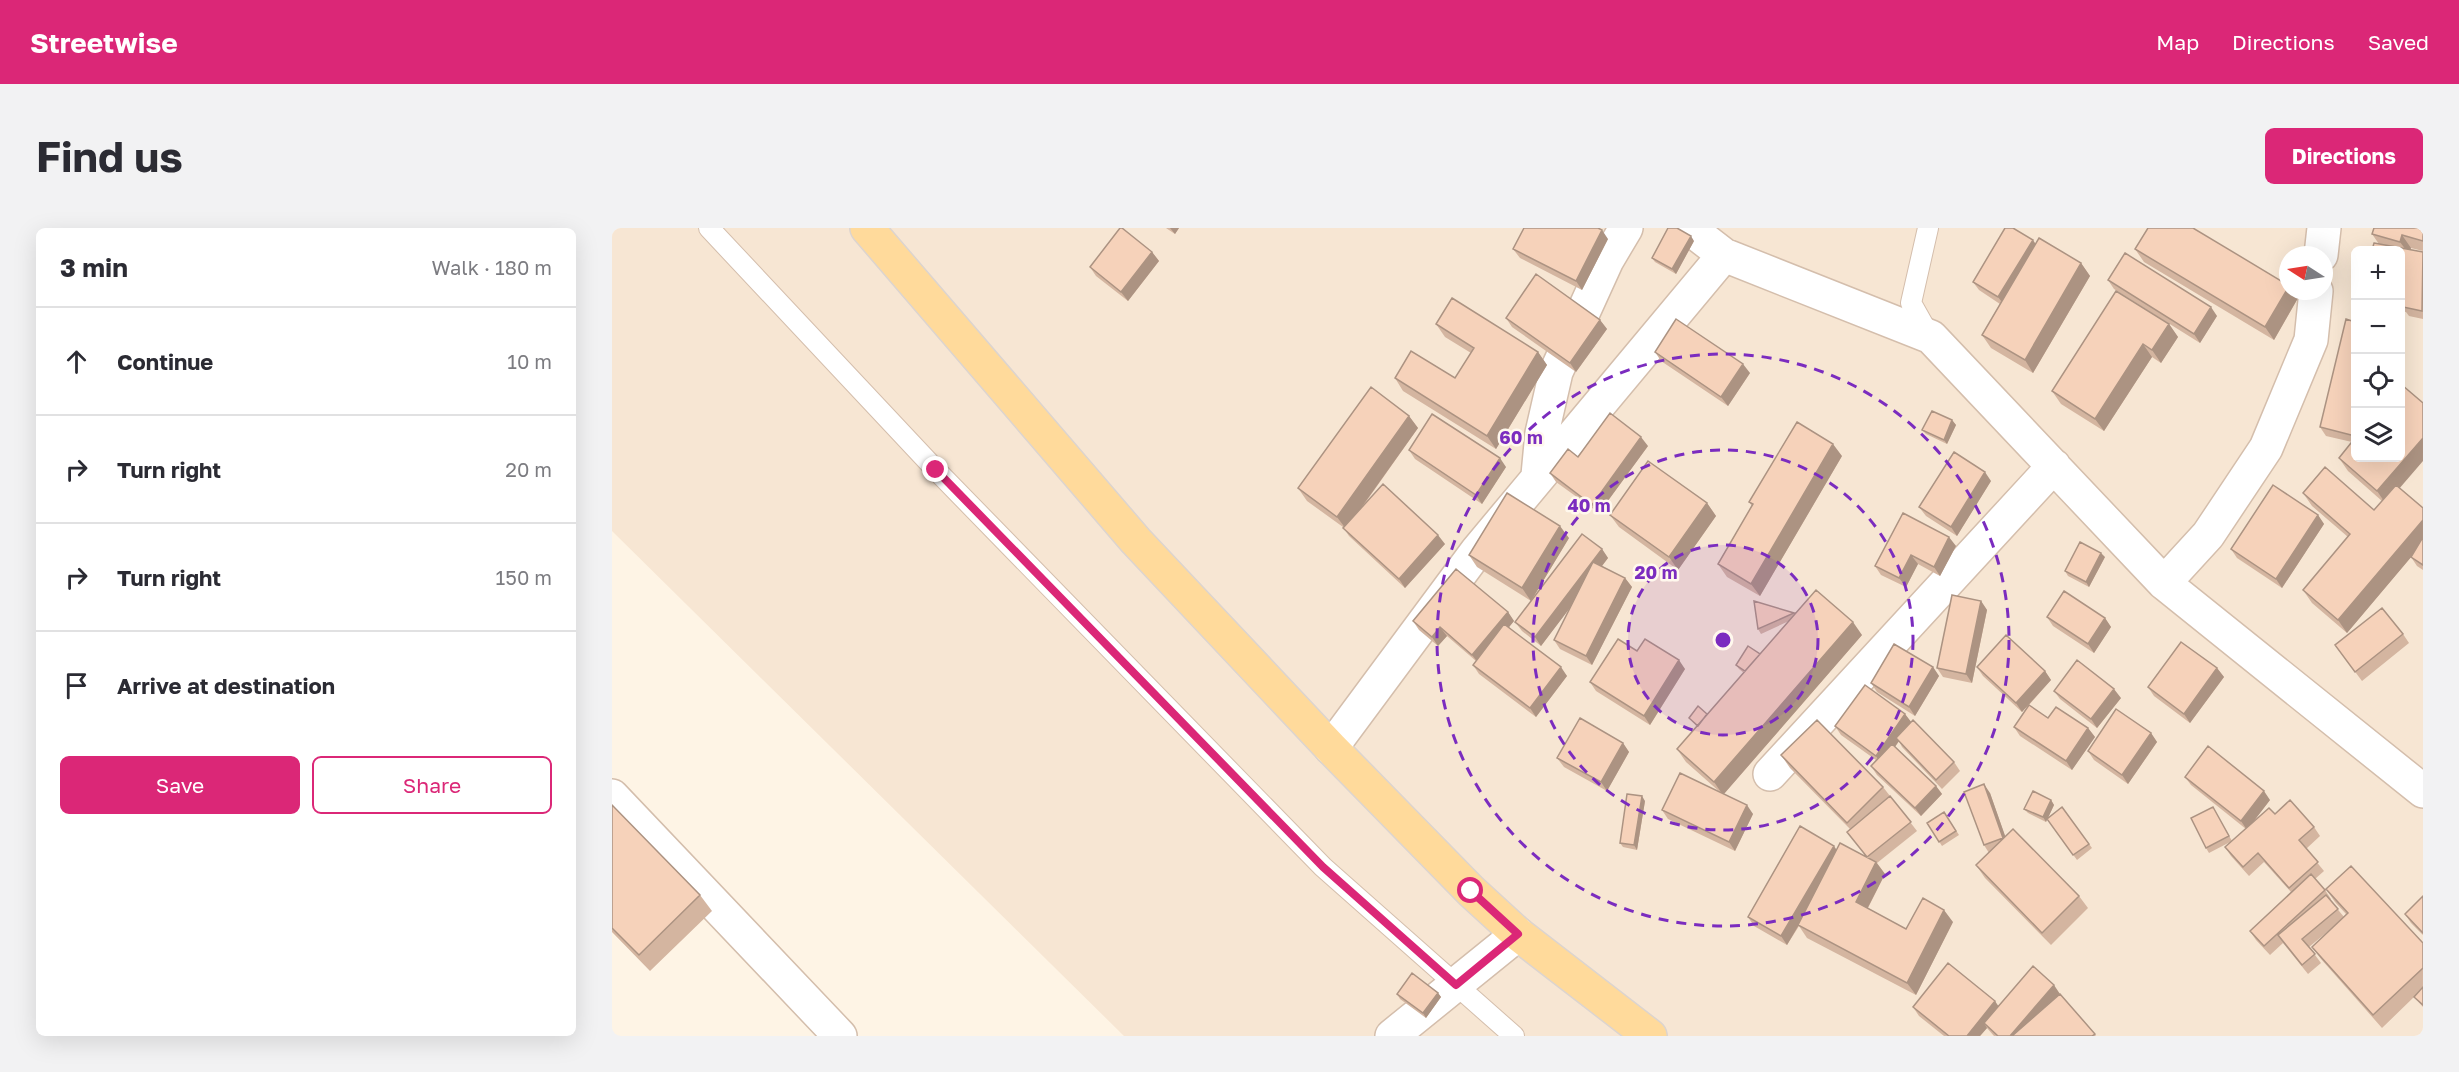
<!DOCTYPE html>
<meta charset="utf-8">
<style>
:root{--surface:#fff;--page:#f2f2f3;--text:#2b2b33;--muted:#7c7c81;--line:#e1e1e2;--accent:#db2777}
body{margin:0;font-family:"Golos Text",sans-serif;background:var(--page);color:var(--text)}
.controls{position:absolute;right:18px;top:18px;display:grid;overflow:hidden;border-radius:9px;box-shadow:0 6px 24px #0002}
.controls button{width:54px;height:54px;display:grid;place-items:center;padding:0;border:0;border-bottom:2px solid var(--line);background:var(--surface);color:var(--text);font:30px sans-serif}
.compass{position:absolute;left:1667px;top:18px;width:54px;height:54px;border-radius:50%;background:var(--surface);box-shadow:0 6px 24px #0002;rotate:282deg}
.stop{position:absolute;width:18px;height:18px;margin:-14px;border:4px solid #db2777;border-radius:50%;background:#fff}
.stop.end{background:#db2777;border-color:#fff;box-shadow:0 2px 6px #0008}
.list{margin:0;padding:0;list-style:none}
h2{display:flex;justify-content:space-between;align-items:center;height:78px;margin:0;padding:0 24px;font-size:26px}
h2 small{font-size:20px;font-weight:400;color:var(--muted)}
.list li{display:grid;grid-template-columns:39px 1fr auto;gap:18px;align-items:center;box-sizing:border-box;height:108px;padding:0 24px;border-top:2px solid var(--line)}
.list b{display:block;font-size:22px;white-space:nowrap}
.list em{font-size:20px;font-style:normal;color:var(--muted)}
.actions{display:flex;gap:12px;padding:18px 24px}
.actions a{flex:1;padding:14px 0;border:2px solid var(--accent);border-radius:9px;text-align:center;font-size:21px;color:var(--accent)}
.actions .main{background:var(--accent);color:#fff}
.icon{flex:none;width:33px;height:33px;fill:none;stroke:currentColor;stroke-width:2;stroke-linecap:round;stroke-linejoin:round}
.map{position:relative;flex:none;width:1811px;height:808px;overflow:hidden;border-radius:9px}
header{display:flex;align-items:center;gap:36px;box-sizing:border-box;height:84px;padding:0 30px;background:var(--accent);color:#fff}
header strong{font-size:28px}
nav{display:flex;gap:33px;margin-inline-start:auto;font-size:21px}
.intro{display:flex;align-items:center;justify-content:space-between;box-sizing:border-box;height:144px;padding:0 36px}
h1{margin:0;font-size:42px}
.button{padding:15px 27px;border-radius:9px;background:var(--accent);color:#fff;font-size:21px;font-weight:700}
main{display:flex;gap:36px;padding:0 36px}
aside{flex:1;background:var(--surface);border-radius:9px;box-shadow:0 6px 24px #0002}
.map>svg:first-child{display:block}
</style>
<header>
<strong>Streetwise</strong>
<nav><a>Map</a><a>Directions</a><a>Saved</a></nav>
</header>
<div class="intro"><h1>Find us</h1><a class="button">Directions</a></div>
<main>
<aside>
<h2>3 min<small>Walk · 180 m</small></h2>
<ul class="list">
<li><svg class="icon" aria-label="ahead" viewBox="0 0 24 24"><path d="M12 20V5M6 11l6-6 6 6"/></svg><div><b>Continue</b></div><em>10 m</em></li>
<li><svg class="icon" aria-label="right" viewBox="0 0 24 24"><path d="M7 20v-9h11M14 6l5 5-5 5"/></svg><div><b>Turn right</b></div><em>20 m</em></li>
<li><svg class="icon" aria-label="right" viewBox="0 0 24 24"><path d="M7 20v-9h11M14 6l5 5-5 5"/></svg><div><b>Turn right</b></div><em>150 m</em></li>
<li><svg class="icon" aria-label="arrive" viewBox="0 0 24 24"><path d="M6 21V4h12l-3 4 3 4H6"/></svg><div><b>Arrive at destination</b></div></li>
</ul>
<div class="actions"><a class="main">Save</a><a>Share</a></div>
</aside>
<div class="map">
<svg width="1811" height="808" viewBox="0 0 1811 808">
<rect width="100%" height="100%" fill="#fef4e5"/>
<path fill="#f7e6d3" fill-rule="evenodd" d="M0,0H1811V808H512L0,303ZM1744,22H1788V230H1744ZM1676,27H1712V63H1676Z"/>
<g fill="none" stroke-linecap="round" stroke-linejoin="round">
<defs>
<path id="lane" d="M97,0L324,242L711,639L902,808
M1316,0L1299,75L1317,107"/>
<path id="street" d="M1077,0L1112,27L1319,109L1552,355L1811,563
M1709,27L1712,0
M926,247L930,205L944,144L995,32L1014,0
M1552,355L1596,307L1654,220L1699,112L1704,63
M719,520L865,323L1112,27
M1158,546L1442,238
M0,568L228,808
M780,808L906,706"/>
<path id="primary" d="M255,0L524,313L719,520L859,663L906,706L1038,808"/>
</defs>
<use href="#lane" stroke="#d4beac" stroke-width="22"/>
<use href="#street" stroke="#d4beac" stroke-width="36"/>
<use href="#primary" stroke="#dcd4cf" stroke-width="36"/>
<use href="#lane" stroke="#fff" stroke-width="20"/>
<use href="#street" stroke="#fff" stroke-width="33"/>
<use href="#primary" stroke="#ffda9b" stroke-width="33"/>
</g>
<path fill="#d4b5a0" d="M554,0H567L563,6Z
M1811,0V23L1799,20L1798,22L1811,24V91L1797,88L1794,84L1788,83V22L1767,16L1760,6Z
M996,11L970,62L908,30L901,21Z
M1082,13L1064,46L1043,34L1040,30Z
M1423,16L1469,35L1478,48L1421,145L1379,120L1370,107L1388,76L1367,62L1361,54Z
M1523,21L1686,70L1662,112L1532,34Z
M540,24L547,33L516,73L484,48L478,39Z
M1496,52L1605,88L1588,115L1502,61Z
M894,90L988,92L995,101L964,144L900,99Z
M1743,94V230L1788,260L1811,280V342L1805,338L1799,329L1735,405L1700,375L1691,362L1736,309L1700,278L1691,265L1762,282L1770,273L1736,243L1727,230L1740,214L1714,208L1708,199Z
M824,96L926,124L935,137L884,221L791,163L783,150H843L859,125L833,109Z
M1557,96L1566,109L1549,135L1540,129L1492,203L1449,176L1440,163Z
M1043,124L1138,145L1116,178L1049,133Z
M797,188L806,200L751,278L833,316L793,360L737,308L731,299L695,273L686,260Z
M1340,192L1344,197L1335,216L1314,206L1310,202Z
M1036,218L987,285L944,254L938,245L966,229Z
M797,222L894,239L870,276L803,231Z
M1230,228L1148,368L1115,349L1106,336L1140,278L1137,274Z
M1379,253L1345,308L1314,288L1307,279Z
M1095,275L1104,288L1066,342L1007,299L998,287Z
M1291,285L1344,318L1328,348L1306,336L1294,359L1269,347L1263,338Z
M1706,287L1712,296L1670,360L1625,330L1619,321Z
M957,310L919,373L865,339L857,327Z
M990,321L996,330L990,338L1013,350L1020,359L980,437L948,421L942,412L958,379L929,418L910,403L903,394Z
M1493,329L1477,359L1456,348L1453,343Z
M1369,373L1375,382L1360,455L1331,449L1325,440Z
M896,384L902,393L897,399L955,448L924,489L867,446L861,437L864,433L835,408L826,418L807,402L801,393Z
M1182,385L1183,386L1250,407L1112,566L1141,586L1123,623L1056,591L1050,582L1109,565L1074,534L1065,521L1085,499L1077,490L1096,486L1132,445L1127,441L1124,437L1148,426L1177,393L1149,406L1146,401Z
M1435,389L1493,390L1499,399L1482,425L1441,398Z
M1791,406L1797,415L1750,453L1723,417Z
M1025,423L1073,441L1038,497L984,463L978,454Z
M1321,439L1327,448L1303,488L1265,464L1259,455Z
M1365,439L1433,443L1439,452L1417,477L1436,490L1476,500L1483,509L1460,542L1408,508L1402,499L1416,477L1410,484L1371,448Z
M1605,440L1612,449L1578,495L1542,468L1536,459Z
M1442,463L1509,470L1485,500L1448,471Z
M1293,486L1299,495L1342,534L1348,543L1330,561L1290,519L1287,513L1283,519L1324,558L1330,566L1309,588L1265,547L1259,538L1264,532L1229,507L1223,498Z
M1539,505L1545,514L1516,556L1482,532L1476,523Z
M1011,515L1017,524L995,563L952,539L945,530Z
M1169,527L1271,559L1305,603L1265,635L1273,646L1256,680L1294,701L1341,694L1304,767L1195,710L1187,698L1175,717L1142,698L1136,689L1225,622L1254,628L1235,604L1238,601L1178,540Z
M1573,549L1658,572L1641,594L1663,586L1702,599L1708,608L1694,621L1712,643L1703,651L1713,662L1719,671L1718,672L1732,689L1734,686L1723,674L1714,661L1811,715V779L1802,769L1770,800L1709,731L1700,719L1720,700L1697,719L1709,735L1696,746L1671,715L1658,727L1644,712L1638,703L1679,664L1652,634L1637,648L1619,628L1613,619L1634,601L1579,557Z
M1378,565L1393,608L1467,668L1476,680L1439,717L1373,650L1364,637L1377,625L1372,617Z
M1439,572L1442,577L1436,590L1450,579L1480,620L1465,632L1435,591L1434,594L1416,585L1412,581Z
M1033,573L1025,622L1011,619L1008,615Z
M0,577L88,667L100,683L38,743L0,704Z
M1601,579L1620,613L1597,625L1594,620Z
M1332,584L1347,607L1330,618L1315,595Z
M1811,668V707L1799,695L1793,686Z
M826,765L829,769L814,790L788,771L785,766Z
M1448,766L1484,808H1382L1375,800L1368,808H1332L1307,788L1301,779L1386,778Z"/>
<path fill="#ac9382" d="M558,0H567L563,6Z
M990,2L996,11L970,62L964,53Z
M1790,7L1799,20L1797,26L1788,14Z
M1079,8L1082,13L1064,46L1060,41Z
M1421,12L1427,21L1393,78L1386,69Z
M540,24L547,33L516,73L509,64Z
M1469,35L1478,48L1421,145L1413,132Z
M1676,60V63H1681L1686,70L1662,112L1653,99Z
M1599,79L1605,88L1588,115L1582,106Z
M988,92L995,101L964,144L958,135Z
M1557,96L1566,109L1549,135L1540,122Z
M1531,116L1540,129L1492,203L1483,191Z
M926,124L935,137L884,221L875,208Z
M1131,136L1138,145L1116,178L1109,169Z
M797,188L806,200L734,301L725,289Z
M1340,192L1344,197L1335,216L1332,212Z
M1029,209L1036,218L987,285L980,277Z
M1811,210V233L1774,276L1765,263Z
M1221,216L1230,228L1148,368L1139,356Z
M888,230L894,239L870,276L864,267Z
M1373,244L1379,253L1345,308L1339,299Z
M1095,275L1104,288L1066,342L1057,329Z
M1706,287L1712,296L1670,360L1664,351Z
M1811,292V315L1735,405L1726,392Z
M948,298L957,310L919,373L910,360Z
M826,307L833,316L793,360L787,351Z
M1337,309L1344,318L1328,348L1322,339Z
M990,321L996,330L929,418L923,409Z
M1489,325L1493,329L1477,359L1474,354Z
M1299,327L1306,336L1294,359L1287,350Z
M1013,350L1020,359L980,437L974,428Z
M1369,373L1375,382L1360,455L1354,446Z
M896,384L902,393L867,436L860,427Z
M1493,390L1499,399L1482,425L1476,416Z
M1241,394L1250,407L1111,567L1102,554Z
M828,399L835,408L826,418L820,409Z
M1067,432L1073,441L1038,497L1032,488Z
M949,439L955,448L924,489L918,480Z
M1321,439L1327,448L1303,488L1297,479Z
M1605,440L1612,449L1578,495L1572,486Z
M1433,443L1439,452L1410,484L1404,475Z
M1502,461L1509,470L1485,500L1479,491Z
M1293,486L1300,495L1284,510L1287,513L1270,537L1264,528Z
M1476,500L1483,509L1460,542L1454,533Z
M1539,505L1545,514L1516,556L1510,547Z
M1011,515L1017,524L995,563L989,554Z
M1372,556L1378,565L1397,619L1391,610Z
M1324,558L1330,566L1309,588L1303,580Z
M1652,563L1658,572L1635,602L1629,593Z
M1030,568L1033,573L1025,622L1022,617Z
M1439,572L1442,577L1434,594L1431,589Z
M1135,577L1141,586L1123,623L1117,614Z
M1222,618L1228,627L1175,717L1169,708Z
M1264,634L1273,646L1252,687L1244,674Z
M1332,682L1341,694L1304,767L1295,755Z
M1442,757L1448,766L1412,808H1398Z
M826,765L829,769L814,790L811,785Z
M1383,773L1389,782L1372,795L1375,800L1368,808H1355Z"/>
<path fill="#f6d2ba" stroke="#ac9382" stroke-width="1.5" d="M508,0H510L540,24L509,64L478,39Z
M912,0H986L990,2L964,53L901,21Z
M1056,0H1065L1079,8L1060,41L1040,30Z
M1393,0H1401L1421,12L1386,69L1361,54Z
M1536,0H1581L1676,57V60L1653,99L1523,21Z
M1762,0H1811V13L1790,7L1788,14L1760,6Z
M1427,10L1469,35L1413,132L1370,107Z
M1762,15L1811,24L1810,83L1791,79V76H1788V22H1760Z
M1513,25L1599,79L1582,106L1496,52Z
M924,46L988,92L958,135L894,90Z
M1504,63L1557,96L1540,122L1531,116L1483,191L1440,163Z
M840,70L926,124L875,208L783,150L799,123L843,150L862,120L824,96Z
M1064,91L1131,136L1109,169L1043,124Z
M1734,91L1743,94V208L1708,199Z
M1790,157L1811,175V210L1765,263L1727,230L1743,210V230H1788V158Z
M759,159L797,188L725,289L686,260Z
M1320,183L1340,192L1332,212L1310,202Z
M998,185L1029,209L980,277L938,245L956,221L966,229Z
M820,186L888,230L864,267L797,222Z
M1185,194L1221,216L1139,356L1106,336L1141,276L1137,274Z
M1342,224L1373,244L1339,299L1307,279Z
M1036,233L1095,275L1057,329L998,287Z
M1713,239L1762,282L1784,257L1811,280V292L1726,392L1691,362L1738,306L1691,265Z
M771,256L826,307L787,351L731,300Z
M1661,257L1706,287L1664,351L1619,321Z
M895,265L948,298L910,360L857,327Z
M1291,285L1337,309L1322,339L1299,327L1287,350L1263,338Z
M970,306L990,321L923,409L903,394Z
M1811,309V337L1799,329Z
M1468,314L1489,325L1474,354L1453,343Z
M981,334L1013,350L974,428L942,412Z
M844,341L896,384L860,427L828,399L820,409L801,393Z
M1204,362L1241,394L1102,554L1065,521Z
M1452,363L1493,390L1476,416L1435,389Z
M1340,367L1369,373L1354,446L1325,440Z
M1142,373L1182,385L1146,401Z
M1770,380L1791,406L1743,444L1723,417Z
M892,396L949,439L918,480L861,437Z
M1394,407L1433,443L1404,475L1365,439Z
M1006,411L1025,423L1033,411L1067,432L1032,488L978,454Z
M1569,414L1605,440L1572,486L1536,459Z
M1282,416L1321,439L1297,479L1259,455Z
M1136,418L1148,426L1133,443L1124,437Z
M1465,432L1502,461L1479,491L1442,463Z
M1253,457L1293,486L1264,528L1223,498Z
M1417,477L1436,490L1444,479L1476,500L1454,533L1402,499Z
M1086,478L1095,486L1086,498L1077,490Z
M1504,481L1539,505L1510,547L1476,523Z
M968,490L1011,515L989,554L945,530Z
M1205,492L1271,559L1235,595L1169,527Z
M1301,492L1342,534L1324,552L1284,510Z
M1280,516L1324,558L1303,580L1259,538Z
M1596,518L1652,563L1629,593L1573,549Z
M1068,545L1135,577L1117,614L1050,582Z
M1372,556L1391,610L1372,617L1352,564Z
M1421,563L1439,572L1431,589L1412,581Z
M1015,566L1030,568L1022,617L1008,615Z
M1278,568L1299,594L1255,629L1235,604Z
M1678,572L1702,599L1687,612L1706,634L1677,660L1646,625L1631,639L1613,619L1657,580L1663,586Z
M0,577L88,667L27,727L0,700Z
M1450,579L1477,616L1461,627L1435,591Z
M1601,579L1617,608L1594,620L1579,590Z
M1332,584L1344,603L1327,614L1315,595Z
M1188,598L1222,618L1169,708L1136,689Z
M1401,601L1467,668L1430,705L1364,637Z
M1228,615L1264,634L1244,674L1294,701L1311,670L1332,682L1295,755L1186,697Z
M1739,638L1811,715V740L1761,787L1700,719L1736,685L1714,661Z
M1699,646L1713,662L1652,718L1638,703Z
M1714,667L1726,681L1690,711L1703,726L1690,737L1666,707Z
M1811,668V705L1793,686Z
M1336,735L1383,773L1355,808H1337L1301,779Z
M1421,738L1442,757L1398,808H1386L1372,795Z
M800,745L826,765L811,785L785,766Z
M1811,759V777L1802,769Z
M1448,766L1483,806L1480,808H1400Z"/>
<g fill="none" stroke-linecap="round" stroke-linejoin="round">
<path stroke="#db2777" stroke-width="8" d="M324,242L711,639L844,757L906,706L859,663"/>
</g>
<circle cx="1111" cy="412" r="95" fill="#7b2cbf" fill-opacity=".12"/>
<g fill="none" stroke="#7b2cbf" stroke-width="3" stroke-dasharray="10 8">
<circle cx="1111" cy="412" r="95"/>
<circle cx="1111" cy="412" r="190"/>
<circle cx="1111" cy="412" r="286"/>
</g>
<circle cx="1111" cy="412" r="9" fill="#7b2cbf" stroke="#fff8ed" stroke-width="3"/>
<g font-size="18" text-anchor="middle" font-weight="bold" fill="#7b2cbf" stroke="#fff8ed" stroke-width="5" stroke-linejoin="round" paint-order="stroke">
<text x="909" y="216">60 m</text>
<text x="977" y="284">40 m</text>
<text x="1044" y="351">20 m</text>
</g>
</svg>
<div class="controls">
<button>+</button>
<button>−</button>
<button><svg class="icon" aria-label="locate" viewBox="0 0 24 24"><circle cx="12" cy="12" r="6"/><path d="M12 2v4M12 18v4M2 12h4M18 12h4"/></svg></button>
<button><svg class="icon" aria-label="layers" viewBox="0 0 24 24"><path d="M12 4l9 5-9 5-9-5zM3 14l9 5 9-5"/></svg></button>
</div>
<svg class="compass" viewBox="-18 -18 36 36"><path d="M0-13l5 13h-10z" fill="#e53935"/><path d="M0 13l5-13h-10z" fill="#7c7c81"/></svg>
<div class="stop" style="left:859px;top:663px"></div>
<div class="stop end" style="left:324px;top:242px"></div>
</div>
</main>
